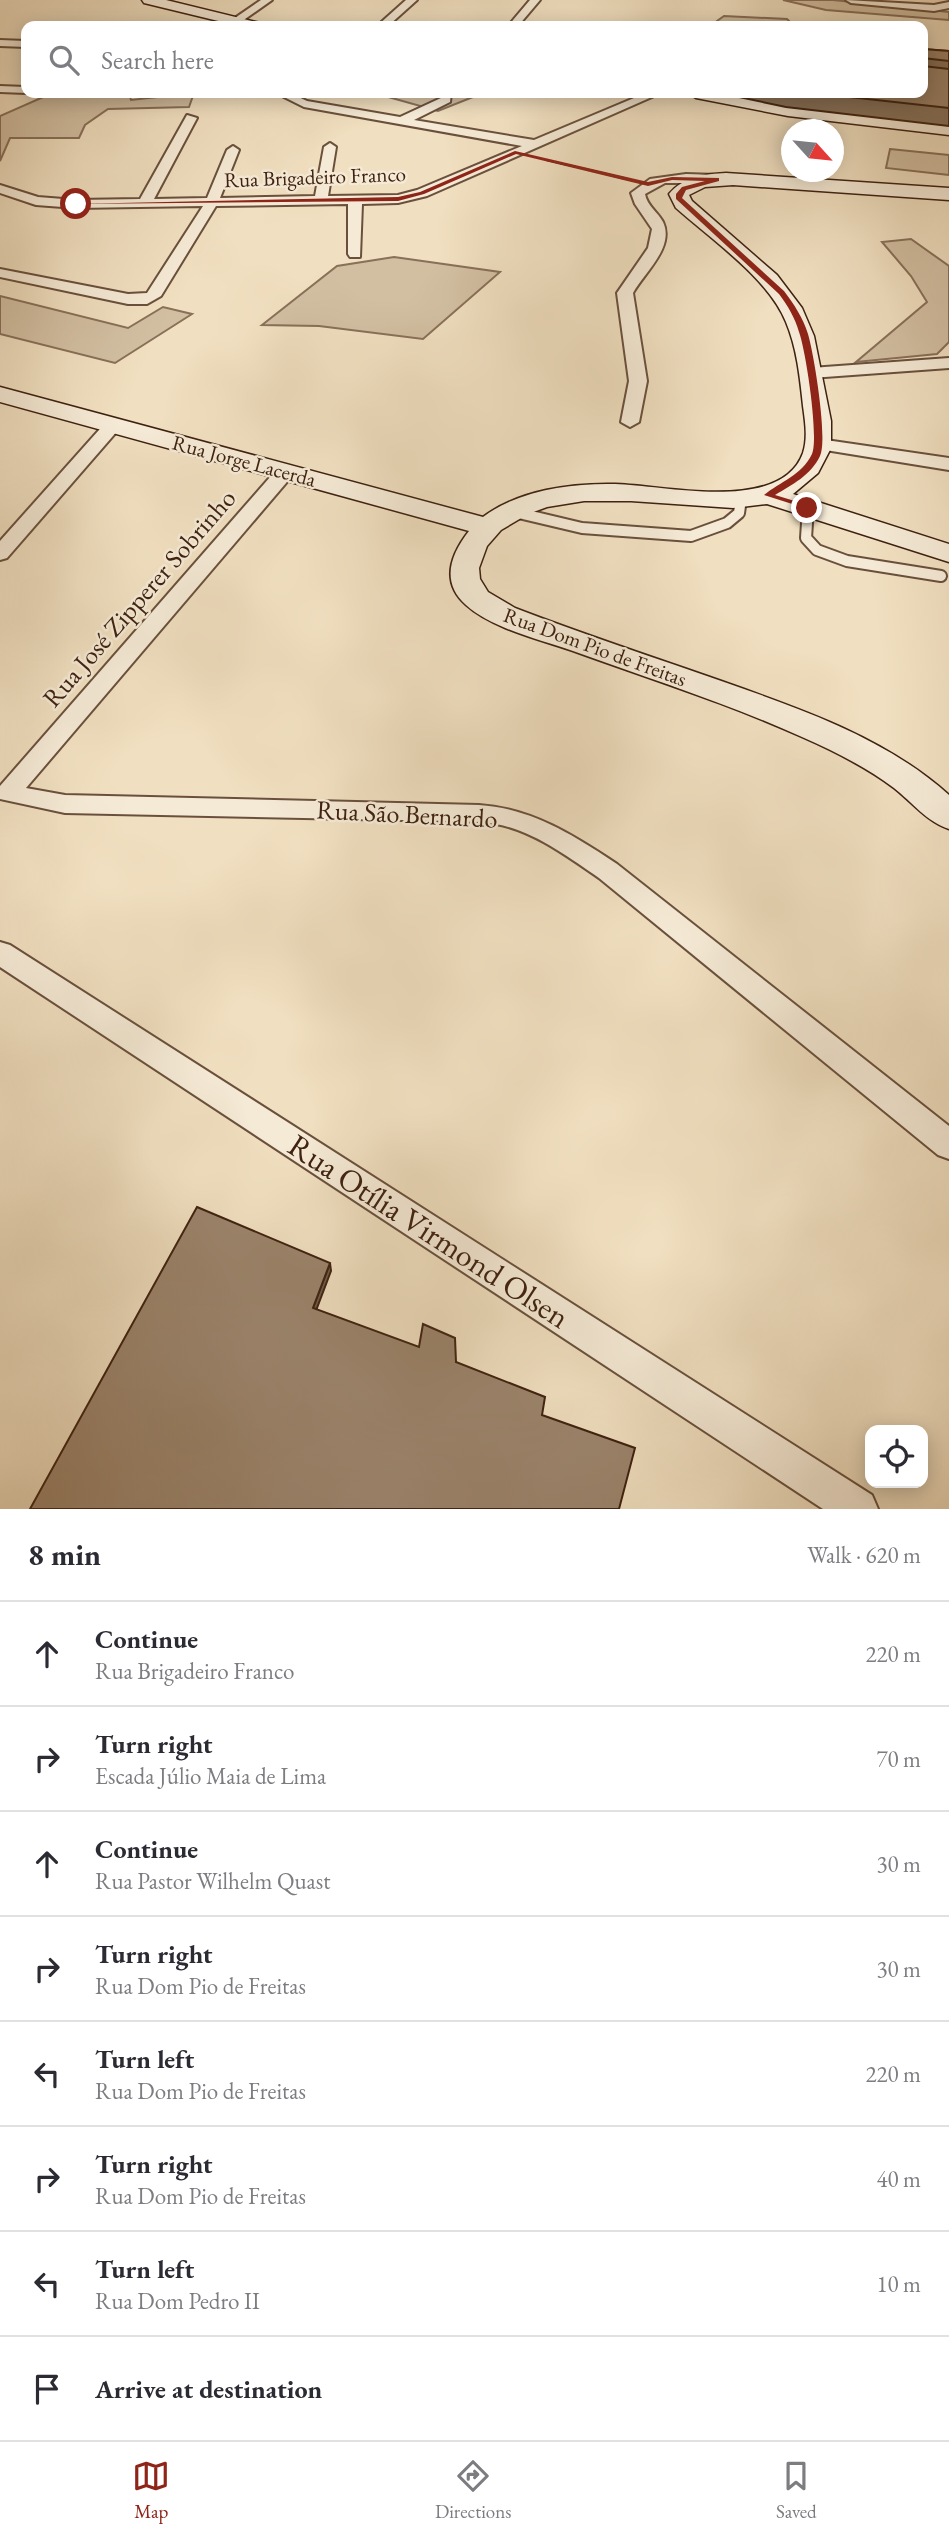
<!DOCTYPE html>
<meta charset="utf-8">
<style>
:root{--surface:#fff;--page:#f2f2f3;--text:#2b2b33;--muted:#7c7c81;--line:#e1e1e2;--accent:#8f2418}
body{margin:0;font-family:"EB Garamond",serif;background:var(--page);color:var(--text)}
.controls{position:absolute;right:21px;bottom:21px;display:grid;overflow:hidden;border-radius:14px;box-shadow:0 4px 18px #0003}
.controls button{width:63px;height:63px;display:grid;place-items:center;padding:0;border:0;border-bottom:2px solid var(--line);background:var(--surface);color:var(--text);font:35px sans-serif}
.compass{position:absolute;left:781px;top:119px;width:63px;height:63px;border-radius:50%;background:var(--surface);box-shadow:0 4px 18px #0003;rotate:117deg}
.stop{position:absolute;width:21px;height:21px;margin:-16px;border:5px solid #8f2418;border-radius:50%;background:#fff}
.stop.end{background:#8f2418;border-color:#fff;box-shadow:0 2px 7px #0008}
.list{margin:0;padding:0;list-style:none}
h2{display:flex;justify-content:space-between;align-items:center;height:91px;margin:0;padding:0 28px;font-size:30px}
h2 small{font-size:23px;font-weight:400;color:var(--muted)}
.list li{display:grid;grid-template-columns:46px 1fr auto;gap:21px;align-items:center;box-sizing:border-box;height:105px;padding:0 28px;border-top:2px solid var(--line)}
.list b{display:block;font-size:26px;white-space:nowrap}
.list p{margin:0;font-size:23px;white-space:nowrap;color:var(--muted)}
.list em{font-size:23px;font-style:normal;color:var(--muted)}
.icon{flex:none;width:38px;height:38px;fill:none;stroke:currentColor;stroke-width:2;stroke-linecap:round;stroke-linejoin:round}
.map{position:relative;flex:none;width:949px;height:1509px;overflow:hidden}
.search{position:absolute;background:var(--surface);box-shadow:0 4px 18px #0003;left:21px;right:21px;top:21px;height:77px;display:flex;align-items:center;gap:18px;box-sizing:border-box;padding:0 24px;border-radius:14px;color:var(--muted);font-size:26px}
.sheet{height:931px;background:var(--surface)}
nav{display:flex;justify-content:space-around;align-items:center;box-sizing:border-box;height:98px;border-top:2px solid var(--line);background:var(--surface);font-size:19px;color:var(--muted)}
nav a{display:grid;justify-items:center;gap:4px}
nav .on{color:var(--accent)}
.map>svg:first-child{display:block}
</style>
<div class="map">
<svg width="949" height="1509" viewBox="0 0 949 1509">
<rect width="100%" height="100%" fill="#f0dfc0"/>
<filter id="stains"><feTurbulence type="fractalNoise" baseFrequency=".00286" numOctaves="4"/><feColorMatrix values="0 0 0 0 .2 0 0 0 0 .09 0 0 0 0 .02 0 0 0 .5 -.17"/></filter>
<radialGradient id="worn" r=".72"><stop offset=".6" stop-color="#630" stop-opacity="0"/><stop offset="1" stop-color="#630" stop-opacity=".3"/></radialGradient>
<path fill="#d2bfa2" stroke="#887059" stroke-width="2" d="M783,0H833L949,12V20L826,10Z
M724,16L787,19L794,26H710Z
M129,93L131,100L194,93L189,107L108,109L85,125L79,138H10L0,161V116L50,94Z
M374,93H483L438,111Z
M890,149L949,155V175L886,168Z
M911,239L949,266V342L937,354L856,362L927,302L911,276L882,242Z
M394,257L500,272L423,339L319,326L262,325L337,266Z
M0,296L128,328L163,307L192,314L115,363L0,334Z"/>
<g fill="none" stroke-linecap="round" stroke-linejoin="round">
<defs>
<path id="lane" d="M808,508L806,538L817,550L847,561L941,576
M510,511L582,528L691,536L727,523L739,513L741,499"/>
<path id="street" d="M261,0H272L238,24H232V20Z
M406,0H417L388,26H377Z
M530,0H540L518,26H508Z
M846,0L934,5L949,2V8L934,11L851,3Z
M0,40L26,41V47L0,46Z
M0,86L26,87V93H28H26L0,92Z
M276,93H290L307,101L400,117L441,98L439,93H451L450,102L414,120L534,140L646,93H661L427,196L398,203L362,204L360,257H350L348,254V204L216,206L161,296L147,304H128L0,277V269L128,294L147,293L203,206L76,208L36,205L0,193V185L38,197L76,200L140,199L187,115L197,118L154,199L207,198L227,150L233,146L239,150L220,198L315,196L324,147L330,143L336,147L328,196L398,195L417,190L522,146L304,107Z
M686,174L717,175L724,179L717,183H665L645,194C647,206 658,212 663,222C675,247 644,273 633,293L647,381L639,422L630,427L621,422L629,381L617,293L648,248L652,229L635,204L631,193L650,179Z
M949,358V368L811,378L803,373L811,368Z
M113,420L119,421L122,425L119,429L7,558L0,560V541L107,421Z
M819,439L949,458V470L813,448L810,444Z
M285,466L294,472L292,476L26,788L65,795L479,805C531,808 575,836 617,864L949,1126V1159L938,1155L599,878C568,857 534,831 496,824C482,821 467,822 452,821L65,813L0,799V786L278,468Z
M0,942L10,945L872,1495L878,1509H823L0,967Z"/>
<path id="secondary" d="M142,0H166L260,23L262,26H239L144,3Z
M688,93H720L788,106L949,125V135L788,116L696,98Z
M726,173L949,188V200L733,185L705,187L689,195L692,201L777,275L802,308L814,336L831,421V448L818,473L793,494L949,544V562L767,504L733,508L631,501H584L547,507L528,514L501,530L487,546L479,568L480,579L488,592L515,608C585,635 656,658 727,683C804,710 887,739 949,795V829C927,822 912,802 894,788C866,767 834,751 802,737C727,703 650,679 573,651C541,640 491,628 466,605C440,582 451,554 469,531L0,402V387L483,517C519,490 571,483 615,484C664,485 781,514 803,453C808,438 805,421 803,406C800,378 797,348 786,322C768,278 712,240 676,208L669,194C683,177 705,174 726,173Z"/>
</defs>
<use href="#lane" stroke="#6a503c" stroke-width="14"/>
<use href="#street" stroke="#6a503c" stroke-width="4"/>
<use href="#secondary" stroke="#3e2110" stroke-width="3"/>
<path stroke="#3e2110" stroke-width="2.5" stroke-dasharray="2.5 2" stroke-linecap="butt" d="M547,160L627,179"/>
<use href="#lane" stroke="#f5ead6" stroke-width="10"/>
<use href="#street" fill="#f5ead6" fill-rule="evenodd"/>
<use href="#secondary" fill="#f5ead6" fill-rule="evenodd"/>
</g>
<path fill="#85725d" stroke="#3e2110" stroke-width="2" d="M923,49L949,51V126L786,107L720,93H923Z"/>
<path fill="#6c5c4c" stroke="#3e2110" stroke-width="2" d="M330,1263L331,1271L314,1316L313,1308Z"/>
<path fill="#9b846c" stroke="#3e2110" stroke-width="2" d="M923,49L949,51V61L923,58Z
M923,66L949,69V108L813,93H923Z
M197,1207L330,1263L313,1308L419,1347L423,1324L455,1338L456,1362L545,1397L542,1415L635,1448L619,1509H30Z"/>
<path fill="#8f2418" d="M515,151L648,182L672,177L719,178V181L686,190L682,198L784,291C794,304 803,318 808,334C814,354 828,440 820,456C811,475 792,485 775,495L811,506V510L764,495C780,482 802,475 812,454C819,438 806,351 799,332C795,318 788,306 779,294L676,199V194L682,187L705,181L672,180L648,186L516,154L424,194L398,201L73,204L398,197L420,192Z"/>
<g text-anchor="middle" stroke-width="5" stroke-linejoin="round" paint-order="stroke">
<g font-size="21" fill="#3e2110" stroke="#f5ead6">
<text transform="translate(315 177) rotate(-2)" y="7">Rua Brigadeiro Franco</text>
<text transform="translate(244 461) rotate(15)" y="7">Rua Jorge Lacerda</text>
<text transform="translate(595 647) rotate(20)" y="7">Rua Dom Pio de Freitas</text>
</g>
<g font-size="26" fill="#3e2110" stroke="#f5ead6">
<text transform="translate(139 598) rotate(-49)" y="9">Rua José Zipperer Sobrinho</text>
<text transform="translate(407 814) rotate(3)" y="9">Rua São Bernardo</text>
</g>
<g font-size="32" fill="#3e2110" stroke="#f5ead6">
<text transform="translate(429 1231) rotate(33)" y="11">Rua Otília Virmond Olsen</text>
</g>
</g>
<rect width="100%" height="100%" filter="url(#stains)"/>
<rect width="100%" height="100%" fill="url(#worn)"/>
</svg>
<div class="controls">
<button><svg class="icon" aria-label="locate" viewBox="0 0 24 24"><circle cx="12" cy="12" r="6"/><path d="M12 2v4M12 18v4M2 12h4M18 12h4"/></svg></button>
</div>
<svg class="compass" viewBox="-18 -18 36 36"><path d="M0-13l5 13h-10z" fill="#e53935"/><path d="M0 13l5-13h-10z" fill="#7c7c81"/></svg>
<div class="stop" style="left:76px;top:204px"></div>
<div class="stop end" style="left:807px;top:508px"></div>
<div class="search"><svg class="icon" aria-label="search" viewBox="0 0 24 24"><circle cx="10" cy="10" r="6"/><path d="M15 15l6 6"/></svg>Search here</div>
</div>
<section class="sheet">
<h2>8 min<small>Walk · 620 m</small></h2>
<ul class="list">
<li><svg class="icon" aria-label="ahead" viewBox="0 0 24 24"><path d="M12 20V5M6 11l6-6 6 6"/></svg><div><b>Continue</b><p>Rua Brigadeiro Franco</p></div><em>220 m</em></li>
<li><svg class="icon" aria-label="right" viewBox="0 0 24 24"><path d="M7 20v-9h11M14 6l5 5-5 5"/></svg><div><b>Turn right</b><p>Escada Júlio Maia de Lima</p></div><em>70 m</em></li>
<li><svg class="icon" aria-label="ahead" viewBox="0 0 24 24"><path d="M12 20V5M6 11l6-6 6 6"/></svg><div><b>Continue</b><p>Rua Pastor Wilhelm Quast</p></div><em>30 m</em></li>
<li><svg class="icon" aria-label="right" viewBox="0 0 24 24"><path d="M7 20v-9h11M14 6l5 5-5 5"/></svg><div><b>Turn right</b><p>Rua Dom Pio de Freitas</p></div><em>30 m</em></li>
<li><svg class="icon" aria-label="left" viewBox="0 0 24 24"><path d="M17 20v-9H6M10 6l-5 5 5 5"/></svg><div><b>Turn left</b><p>Rua Dom Pio de Freitas</p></div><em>220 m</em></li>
<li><svg class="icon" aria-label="right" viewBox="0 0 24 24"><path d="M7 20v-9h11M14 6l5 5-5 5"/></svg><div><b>Turn right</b><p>Rua Dom Pio de Freitas</p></div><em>40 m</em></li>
<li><svg class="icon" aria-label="left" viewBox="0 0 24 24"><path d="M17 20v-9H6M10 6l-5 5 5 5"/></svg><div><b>Turn left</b><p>Rua Dom Pedro II</p></div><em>10 m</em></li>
<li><svg class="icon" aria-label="arrive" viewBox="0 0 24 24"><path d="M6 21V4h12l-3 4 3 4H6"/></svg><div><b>Arrive at destination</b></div></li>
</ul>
</section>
<nav>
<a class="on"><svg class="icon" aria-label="map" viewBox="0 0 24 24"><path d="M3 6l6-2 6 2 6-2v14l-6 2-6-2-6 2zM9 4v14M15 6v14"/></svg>Map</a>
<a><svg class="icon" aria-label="directions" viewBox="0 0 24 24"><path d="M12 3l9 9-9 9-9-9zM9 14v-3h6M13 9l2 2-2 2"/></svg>Directions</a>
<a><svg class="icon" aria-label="saved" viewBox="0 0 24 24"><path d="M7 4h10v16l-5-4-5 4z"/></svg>Saved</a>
</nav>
